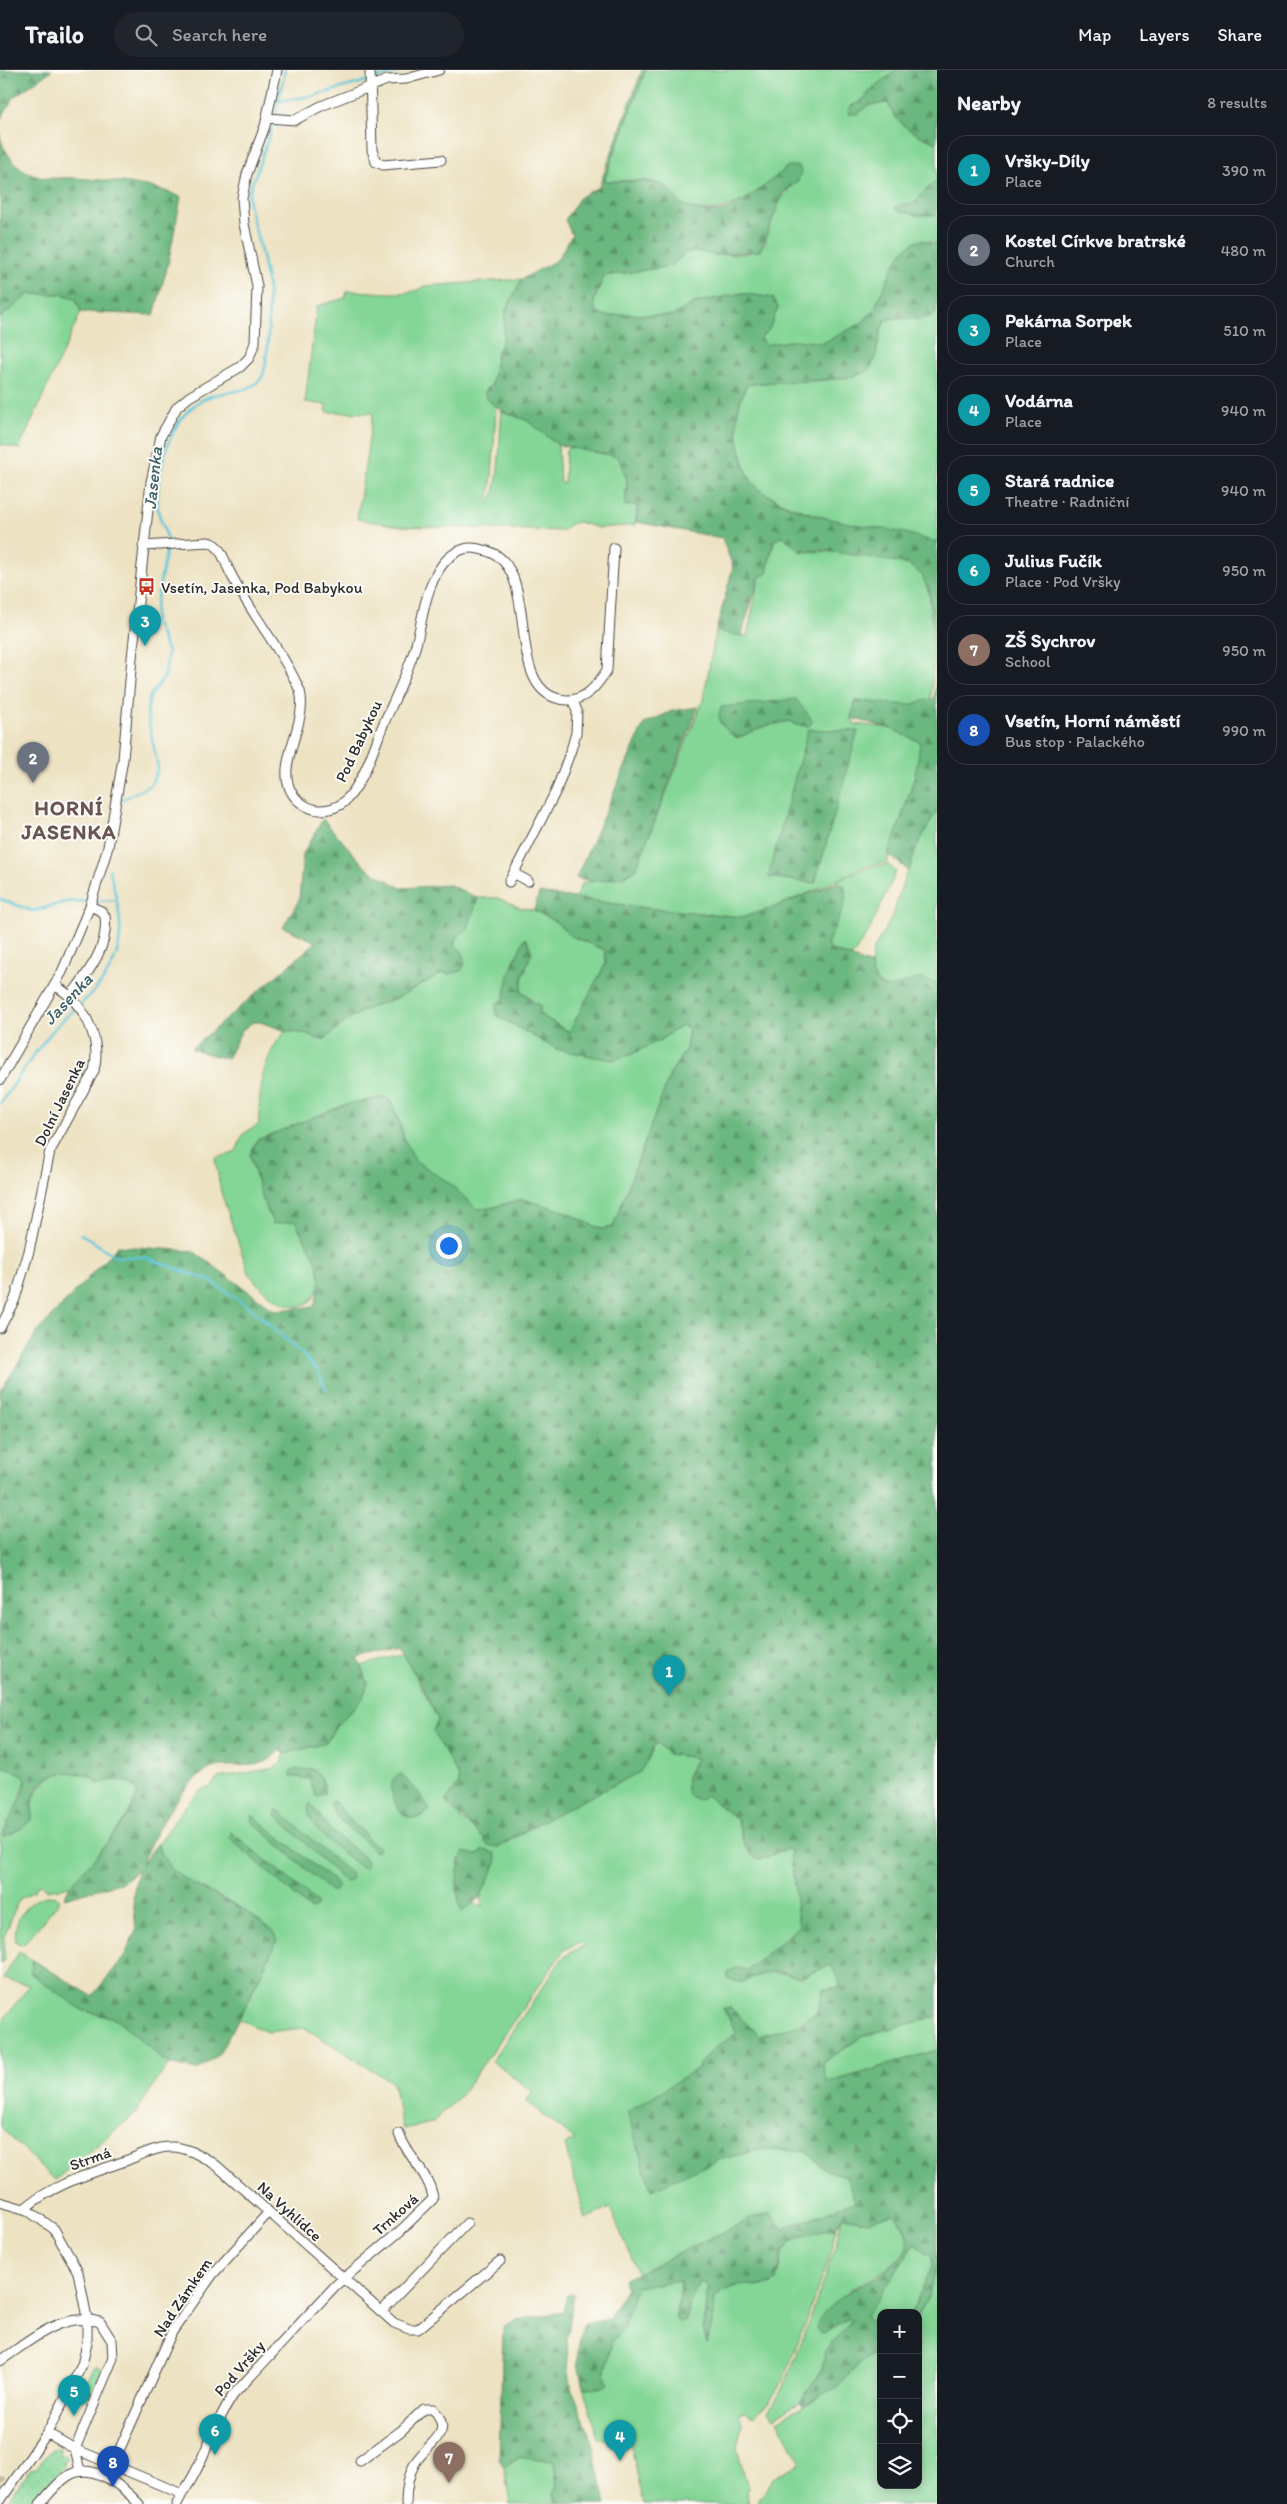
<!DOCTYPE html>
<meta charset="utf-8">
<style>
:root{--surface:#171b24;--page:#20242c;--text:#f1f3f6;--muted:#9ea1a6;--line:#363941;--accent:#db2777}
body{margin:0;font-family:Itim,sans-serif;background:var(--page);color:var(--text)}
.controls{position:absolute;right:15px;bottom:15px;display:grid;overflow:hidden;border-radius:10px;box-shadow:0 2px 12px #0003}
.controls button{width:45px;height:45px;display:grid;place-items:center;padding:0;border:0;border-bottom:1px solid var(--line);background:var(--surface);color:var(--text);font:25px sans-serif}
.you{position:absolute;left:448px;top:1175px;width:18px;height:18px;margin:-12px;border:4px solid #fff;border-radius:50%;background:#1a73e8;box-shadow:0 0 0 8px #1a73e833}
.badge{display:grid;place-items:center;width:32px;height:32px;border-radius:50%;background:var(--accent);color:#fff;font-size:16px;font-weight:700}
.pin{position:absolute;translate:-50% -41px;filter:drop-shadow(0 1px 2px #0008)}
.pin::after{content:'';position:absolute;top:26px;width:18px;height:15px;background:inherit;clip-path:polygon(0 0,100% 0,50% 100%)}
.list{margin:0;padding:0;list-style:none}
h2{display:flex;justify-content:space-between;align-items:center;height:65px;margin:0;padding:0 20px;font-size:21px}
h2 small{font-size:16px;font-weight:400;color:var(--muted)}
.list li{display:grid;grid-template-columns:32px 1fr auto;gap:15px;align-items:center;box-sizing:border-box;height:70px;margin:0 10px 10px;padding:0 10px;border:1px solid var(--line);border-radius:20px}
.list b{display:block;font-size:19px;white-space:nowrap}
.list p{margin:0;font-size:16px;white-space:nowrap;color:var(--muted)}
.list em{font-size:16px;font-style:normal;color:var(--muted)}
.icon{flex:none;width:28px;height:28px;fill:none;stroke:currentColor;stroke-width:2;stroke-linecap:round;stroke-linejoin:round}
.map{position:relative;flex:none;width:937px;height:2434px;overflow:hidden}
header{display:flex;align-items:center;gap:30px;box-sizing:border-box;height:70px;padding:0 25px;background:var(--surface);border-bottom:1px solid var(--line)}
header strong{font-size:24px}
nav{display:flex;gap:28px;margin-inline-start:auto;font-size:18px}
.search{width:350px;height:45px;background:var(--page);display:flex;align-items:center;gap:12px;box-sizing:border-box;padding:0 18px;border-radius:28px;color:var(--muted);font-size:19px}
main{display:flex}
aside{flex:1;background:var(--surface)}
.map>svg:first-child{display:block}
</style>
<header>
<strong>Trailo</strong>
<div class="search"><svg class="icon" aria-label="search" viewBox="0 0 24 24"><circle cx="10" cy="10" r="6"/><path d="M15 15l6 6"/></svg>Search here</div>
<nav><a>Map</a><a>Layers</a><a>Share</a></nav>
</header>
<main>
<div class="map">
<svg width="937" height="2434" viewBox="0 0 937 2434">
<defs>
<pattern id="forest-firs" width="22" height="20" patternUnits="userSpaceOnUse" patternTransform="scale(1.25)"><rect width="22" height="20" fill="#6bb77f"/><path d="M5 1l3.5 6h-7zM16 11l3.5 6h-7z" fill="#589568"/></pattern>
<pattern id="park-dots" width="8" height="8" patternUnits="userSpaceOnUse" patternTransform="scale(1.25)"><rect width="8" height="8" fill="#84d696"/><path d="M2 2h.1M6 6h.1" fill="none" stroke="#72b881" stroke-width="1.8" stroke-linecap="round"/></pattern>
</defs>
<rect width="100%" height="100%" fill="#fdfcf7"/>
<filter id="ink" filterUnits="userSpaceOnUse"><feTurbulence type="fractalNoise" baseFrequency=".02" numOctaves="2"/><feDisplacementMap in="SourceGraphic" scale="10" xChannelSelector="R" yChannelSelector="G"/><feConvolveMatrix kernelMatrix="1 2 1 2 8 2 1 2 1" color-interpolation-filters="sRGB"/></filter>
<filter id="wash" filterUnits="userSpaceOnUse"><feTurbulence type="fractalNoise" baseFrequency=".0096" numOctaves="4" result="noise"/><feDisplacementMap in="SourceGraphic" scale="20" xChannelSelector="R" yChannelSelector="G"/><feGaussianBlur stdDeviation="1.12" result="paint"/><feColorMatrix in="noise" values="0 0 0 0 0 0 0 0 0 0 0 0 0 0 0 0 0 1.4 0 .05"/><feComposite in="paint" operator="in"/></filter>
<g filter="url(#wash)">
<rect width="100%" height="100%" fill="#ede2c2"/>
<path fill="#84d696" stroke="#588060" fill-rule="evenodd" d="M646,0H895C889,9 879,11 873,18C863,28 866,30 851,36L858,44L868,35L888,33C897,56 916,64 937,73V109L912,134H901L916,145H937V175L932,171L903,181L892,199L873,242L860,254L823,273L795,270L765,275L760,268L778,238L773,228L742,223L694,233L672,246L626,244L608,246L599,244L595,240L594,231L604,206L671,196L686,182H702L714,185L745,184L765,174C769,152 779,124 798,111L788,96C761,121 721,154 683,135C672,129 675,119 658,113C639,108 623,112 604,111Z
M522,209L506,240L503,270L497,282L492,315L484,321L488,330L491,331L496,339L492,407L488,434C501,421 499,362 502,341L528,351L558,375L560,412L564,413L566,380L570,377L618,386L627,410L625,435L628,436L638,433L635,455L599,458L578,452L571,454L563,461L400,456L357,449L373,343L327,342L326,335L305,332L317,236L345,228L347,221C368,220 407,229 425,216Z
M29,224H61L75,228L81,242L19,379L0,374V248Z
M937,242V472C890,463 790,447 756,416C746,407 742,387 739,374C735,354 737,333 747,315C771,309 857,316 870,298C879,286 877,265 885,250C903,245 923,255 937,242Z
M775,466H784L801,482C828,480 900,484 919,502C922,505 925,507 926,511C932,527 937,625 928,633C912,640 875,632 856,631L851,648L855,654L889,658L920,672L918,696L887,792L863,797L829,814L770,839L743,847L637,837L575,828L582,813L625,806L636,799L703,630L716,561L747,566L759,508L767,503ZM796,630L812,651L796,655L789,651L765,656L737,668L720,653L750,634ZM857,661L815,813L768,807Z
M937,739V913H910L890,919L882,916L872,906L871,895L873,880L893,846L899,824L917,776Z
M888,794L896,802L869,861L852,887L831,880L827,875L835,852L840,813L836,811L863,799Z
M478,828H498L518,837L534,840L556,852L571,866L605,880L606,893L569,962L539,944L530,927L521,921L523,904L527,898L515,886L504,929L496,945L556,979L612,990L660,970L682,955L689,957L686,979L671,1002L613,1157L601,1159L561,1140L522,1129L491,1138L477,1139L449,1113L416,1091L405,1071L397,1044L385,1027L345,1035L257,1070L250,1085L261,1125L273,1153L295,1151C302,1166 319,1188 321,1203C322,1212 319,1218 315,1225C299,1254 258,1220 248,1201L221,1122L215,1088C239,1082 234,1086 243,1064L259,1054C259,1021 262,985 286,961L308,964L317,969H325L349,949L366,939L399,927L442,903L450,904L453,875L460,864L467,860Z
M404,1584L438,1650L433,1661L463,1711L460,1749L499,1777L650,1686L653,1676L657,1673L668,1684L696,1688L686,1708L738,1751L742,1770L767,1788L776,1782L790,1779L799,1856L748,1900L742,1912C765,1899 776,1901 800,1908L831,1894L841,1917L823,1919L817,1942L799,1954L759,1966L731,1938L723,1939L737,1963C724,1971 703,1985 697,1999L628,2042L722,2089L758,2080H804L826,2100L846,2106L855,2131L784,2159L682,2182L638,2203L610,2138L585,2149L565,2075L575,2070L526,2031L533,2022L492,1991L562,1889L571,1882L585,1876L581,1872L565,1879L461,2025L432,2053L403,2059L393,2013L305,1958L267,1962L239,1949L277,1871C265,1860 253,1846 239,1837C214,1821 161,1809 158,1774L187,1734L201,1720L210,1717L218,1708L274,1698L281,1693L285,1684L326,1673L336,1656L363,1628L368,1613L361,1596ZM477,1785L497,1792L480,1827L483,1836L471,1833L460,1800V1788Z
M0,1695L22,1704L26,1709L19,1732L3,1764C16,1767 26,1752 33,1742C30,1736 32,1730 36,1724C50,1698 69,1699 94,1708L98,1714C111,1709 129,1707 137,1721C135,1744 87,1797 70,1816L47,1820L42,1814L38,1815L35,1820L20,1829L16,1836L5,1865L4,1890L0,1894Z
M47,1826L58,1827V1833L23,1875L16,1872C12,1851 26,1830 47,1826Z
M19,1882L33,1890L31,1896L82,1940L118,1950L168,1994L135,2044L55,2110L0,2057V1954L30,1915L3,1909Z
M937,1946V1980L828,2013L822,1993L863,1966Z
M893,2144C905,2154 907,2164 908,2179C895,2196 880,2203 861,2214C851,2219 842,2228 833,2236L838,2254L847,2249L853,2250L825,2281L822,2299L800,2333L773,2348L768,2341C786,2318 794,2292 804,2265C818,2226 834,2189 842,2147L867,2151Z
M836,2158L828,2192L784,2309L768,2334L753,2346L745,2341L739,2344L742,2353L737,2378L748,2418L745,2420L748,2434H644L630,2372L624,2363L605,2369H598L583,2316L589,2318L605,2305L612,2270L623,2259L636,2217L680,2210C680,2224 676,2236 676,2250L684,2251L688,2246L690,2230L700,2212L708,2215L703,2257L707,2272L714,2245L715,2228C740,2204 759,2223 773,2213C777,2210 778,2204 779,2199C786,2162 803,2164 836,2158Z
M915,2174L932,2186V2197L911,2243H881V2270L866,2245Z
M937,2192V2434H758V2428L766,2421L773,2408L801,2393L777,2351L837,2317L860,2293L875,2283H881V2415H918V2245L929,2225Z
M520,2386C533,2386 539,2391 554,2390L557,2413L554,2423L556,2434H510L504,2397Z"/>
<path fill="url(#forest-firs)" stroke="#4b7155" d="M0,0H52L14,27L0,50Z
M642,0H646L604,111C623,113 639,108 658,114C675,119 672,129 683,135C696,141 712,144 725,140C744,133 773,110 788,96H799L801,102L798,111L783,123L760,181L714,185L702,182H686L671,196L604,206L594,231L595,240L599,244L608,246L626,244L672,246L694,233L742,223L773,228L778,237L769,260L760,268L765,275L795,270L823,273L860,254L873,242L892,199L903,181L914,172L922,170L937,175V242C922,256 903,244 885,250C877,265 879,285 870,298C857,315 771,309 747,315C737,333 735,354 739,374C742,387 746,407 756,416C792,448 855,453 900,462C913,464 924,470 937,472V740L917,776L909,801L888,784C902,748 917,711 920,672L889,658L851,648L856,631L909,635L934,628L936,614L935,568L930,526L922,505L909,494L822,480L801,482L783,466L773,471L767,503L759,508L741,566L716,561L733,497L722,468L636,452L638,436L625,435L627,410L618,387L558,375L528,351L502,341L488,330L484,321L492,315L497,282L503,270L506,240L522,209L557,190L572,165L565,150L580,127L599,117Z
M895,0H937V73C915,64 897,56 888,33L868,35L858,44H848L851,36C866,30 863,28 873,18C879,11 889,9 895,0Z
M0,64C2,82 18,100 36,106C47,110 63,107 75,108C112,111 146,112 181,127L168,194L154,245L81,242L75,228L61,224H29L0,248Z
M937,109V145H916L896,140L895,137L912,134Z
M796,629L813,651L809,656L796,655L789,651L765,656L737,668C725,659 715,653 721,637Z
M698,637L636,799C617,811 597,813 576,808L644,654L672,641Z
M808,659L858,661L815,813L768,807Z
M323,749L366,798L401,818L450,815L478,828L467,860L460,864L453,874L462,881L465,894L461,901L450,904L442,903L399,927L366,939L349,949L325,969H317L308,964L286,961L260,952H253L242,960L227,989L191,979L316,872L283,857L299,830L303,784Z
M836,813L844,815C851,835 833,855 827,875L831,880L871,895C877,937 905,907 922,909C927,909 932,912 937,913V1946L863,1966L822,1993L828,2013L937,1980V2192L929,2225L918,2245V2243H911L932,2197V2185L915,2174L866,2245L881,2270V2283H875L860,2293L837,2317L803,2335L800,2333L822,2299L825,2281L852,2250L847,2249L824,2263L820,2262L817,2258C818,2236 862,2215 880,2205C891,2198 900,2189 908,2179C907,2164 905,2154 893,2144L867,2151L842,2147L836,2158L794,2168L782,2183L776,2211C759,2223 739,2205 715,2228L714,2245L707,2274L703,2257L708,2215L700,2212L688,2236L686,2250L679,2252L675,2247L680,2227V2210L636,2217L623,2259L612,2271L605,2305L608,2314C601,2320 591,2318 583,2316C576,2291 576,2279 584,2254L609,2249L625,2220L623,2210L748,2150L770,2143L784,2159L855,2131L846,2106L826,2100L804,2080H758L722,2089L651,2120L627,2042L697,1999C703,1985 724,1971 737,1963L723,1938H731L759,1966L799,1954L817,1942L823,1919L841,1917L831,1894L800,1908L776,1901L750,1908L742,1913L728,1909L727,1905C733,1896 738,1897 748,1900L799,1856L790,1779C781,1780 776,1783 768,1787C747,1797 741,1764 738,1750L706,1725L699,1730L689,1726C682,1711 691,1702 696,1688L668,1684L657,1673L653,1676L650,1686L640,1702L536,1754L499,1777L488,1776C478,1758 459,1748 445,1732L459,1713L458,1706L433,1661L438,1650L421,1614L400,1578L358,1588L368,1613L363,1628L336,1656L326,1673L285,1684L280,1680C276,1684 270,1690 265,1692C251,1698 231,1694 216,1697C187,1702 149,1770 141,1796L152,1779L158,1774L159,1780L171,1799L196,1816L241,1838L273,1860L277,1871L239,1949L218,1985L197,2000L168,1994L118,1950L82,1940L30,1903L33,1890L92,1926L124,1887L136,1861L133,1825L138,1801L120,1813L64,1828L70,1816C87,1797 130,1749 137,1727C139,1720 134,1715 128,1712C119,1709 107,1710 98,1714L94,1708C67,1698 43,1699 32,1731C30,1738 35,1743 31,1750L22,1758L4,1767C6,1746 26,1731 26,1709L22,1704L0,1695V1322L38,1261L118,1176L193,1181L274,1240L314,1237C328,1194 313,1188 295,1151L273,1154L261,1125L250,1085L257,1070L344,1035L385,1027L391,1031L405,1071L416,1091L449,1113L477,1139L491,1138L522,1129L561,1140L601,1159L613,1157L671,1002L686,979L689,958L682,955L660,970L630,985L612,990L556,979L496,945V934L504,929L510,901L524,869H527L532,883L523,904L521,921L535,933L541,935L539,944L569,962L606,893L605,880L571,866L556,852L534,840L539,823L637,837L743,847L770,839Z
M312,1699C322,1704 325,1713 324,1724L316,1726L309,1709L291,1706L290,1704L292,1700Z
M401,1704L419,1723L430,1740L418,1748C412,1748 407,1748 403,1744C393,1735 384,1708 401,1704Z
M331,1731L335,1732L354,1755L363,1761L366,1767L379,1778L378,1781L375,1782C365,1767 330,1751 331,1731Z
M310,1733L331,1761L366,1789L367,1793L365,1797H361C347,1786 299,1754 310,1733Z
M277,1739L350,1803L352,1808L349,1811L345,1812L276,1745Z
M252,1745L336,1813L337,1817L335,1821H331L251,1751Z
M231,1762L315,1830L317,1834L315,1838L310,1839L230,1768Z
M484,1780L495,1783L497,1792L480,1827L462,1842C455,1826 455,1797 464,1782L477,1785Z
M574,2224L567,2270L569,2310L593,2374L606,2434H556L554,2423L557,2413L553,2390C534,2391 521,2380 504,2397L499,2388L503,2258L516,2250L563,2242L567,2225Z"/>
<path fill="url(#park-dots)" stroke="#588060" d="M97,2296L103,2299L89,2331L84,2328L83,2320L93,2298Z
M56,2378L61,2379L60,2386L65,2385L67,2387L63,2398L29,2434H6L30,2399L36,2398L48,2384Z"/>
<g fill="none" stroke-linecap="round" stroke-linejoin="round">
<path stroke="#5dc6da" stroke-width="2.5" d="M279,31L313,26L406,0
M167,472C167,460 159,450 158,439C156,401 170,340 211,326C228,320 246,324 260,310C270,299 269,236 268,220C265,191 256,163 249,135V123L274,52L285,0
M119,731L151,715L158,698L147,642L150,626L165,606L168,582L155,552V539L167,477
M0,829L33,841L66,832L117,830
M0,1034C18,1009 35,980 56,957C69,943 85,932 97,918C131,878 121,844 109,799
M81,1164L117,1187H144L211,1211L253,1240L303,1285L318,1301L326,1319"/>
</g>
</g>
<g filter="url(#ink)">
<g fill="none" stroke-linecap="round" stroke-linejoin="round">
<path stroke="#c6bda4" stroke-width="9" stroke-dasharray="9 4.5" stroke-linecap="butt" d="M0,2409L4,2412"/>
<defs>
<path id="minor" d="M370,0L372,80L376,92L383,95L441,90
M267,48L295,50L321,36L387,10L406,9L439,0
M143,476L208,472C220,474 224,489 228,498C248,541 281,577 300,621C309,653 274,695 292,723C297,732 310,740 320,740C329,740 337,738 344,732C364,713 373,680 383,655C394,630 407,605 415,578C420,561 422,544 427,527C433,507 443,485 464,479C470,477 477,478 483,480C547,492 498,627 567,630C586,631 598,614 607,600L614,478
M515,804L528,811
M509,812L556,721L571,680L576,663L577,641L573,631
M70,927C88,902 109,878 105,846L101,841L90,836
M0,1010L62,902L90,836L108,777L123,689L132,588L151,412L161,366L177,337L189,327L240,297L249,288L255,273L257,216L244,154L242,128L247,104L265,56L277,0
M0,1258L15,1229L29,1181L50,1081L94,1001C102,968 84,933 56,916
M0,2132L27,2140L54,2159L78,2202L87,2248V2273L82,2295L47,2363
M24,2139C53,2114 90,2104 125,2091C139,2086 155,2077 170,2077C186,2076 203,2087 216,2095L394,2253L409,2259H418L500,2191
M381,2242L467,2153
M0,2291C29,2272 62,2240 100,2252L112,2271L113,2288L75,2379
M75,2379L80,2401
M360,2391L401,2361L424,2339H433C456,2364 428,2372 415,2393C408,2405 406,2420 406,2434
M113,2394L172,2262L213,2204L269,2142
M182,2424C204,2394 212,2355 234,2324L336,2215L399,2162L433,2129C431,2106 407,2086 399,2064
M0,2431L47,2363L75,2379L182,2424L177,2434
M40,2434C48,2425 57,2413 68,2406C92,2390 123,2417 139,2434"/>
</defs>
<use href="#minor" stroke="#484642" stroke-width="11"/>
<use href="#minor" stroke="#fff" stroke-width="9"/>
</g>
</g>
<defs>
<symbol id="bus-bare" viewBox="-9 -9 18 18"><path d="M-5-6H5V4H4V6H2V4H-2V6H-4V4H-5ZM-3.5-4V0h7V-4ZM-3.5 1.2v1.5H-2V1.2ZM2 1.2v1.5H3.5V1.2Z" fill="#c8321e" stroke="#fdfcf7" stroke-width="2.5" paint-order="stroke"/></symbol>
</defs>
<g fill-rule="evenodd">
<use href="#bus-bare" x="134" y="504" width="25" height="25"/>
</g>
<g text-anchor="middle" stroke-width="4" stroke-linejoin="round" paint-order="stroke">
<g font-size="16" fill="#2b2b2b" stroke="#fdfcf7" text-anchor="start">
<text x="161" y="523">Vsetín, Jasenka, Pod Babykou</text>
</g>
<g font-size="16" fill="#2b2b2b" stroke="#fdfcf7">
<text transform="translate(358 671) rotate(-65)" y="6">Pod Babykou</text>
<text transform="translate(59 1032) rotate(-64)" y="6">Dolní Jasenka</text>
<text transform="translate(90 2088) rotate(-20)" y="6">Strmá</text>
<text transform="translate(290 2141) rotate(42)" y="6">Na Vyhlídce</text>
<text transform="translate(395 2144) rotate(-42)" y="6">Trnková</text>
<text transform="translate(182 2227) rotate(-56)" y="6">Nad Zámkem</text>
<text transform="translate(239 2298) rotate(-49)" y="6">Pod Vršky</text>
</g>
<g font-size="18" font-style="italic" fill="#3c6168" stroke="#fdfcf7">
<text transform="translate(153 408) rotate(-84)" y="6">Jasenka</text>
<text transform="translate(68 929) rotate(-47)" y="6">Jasenka</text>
</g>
<g font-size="21" font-weight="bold" letter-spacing="1" fill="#6b5553" stroke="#fdfcf7">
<text x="69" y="745">HORNÍ<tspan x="69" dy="24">JASENKA</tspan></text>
</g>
</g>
</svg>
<div class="controls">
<button>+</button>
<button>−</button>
<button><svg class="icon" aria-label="locate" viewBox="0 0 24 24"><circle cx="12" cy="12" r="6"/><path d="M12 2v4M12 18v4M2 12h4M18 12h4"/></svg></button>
<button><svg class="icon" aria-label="layers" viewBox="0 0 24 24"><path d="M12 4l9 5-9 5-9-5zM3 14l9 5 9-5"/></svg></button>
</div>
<div class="you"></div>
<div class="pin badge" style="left:669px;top:1626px;background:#0f9aa8">1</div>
<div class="pin badge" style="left:33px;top:713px;background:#6b7280">2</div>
<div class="pin badge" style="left:145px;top:576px;background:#0f9aa8">3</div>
<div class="pin badge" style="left:620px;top:2391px;background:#0f9aa8">4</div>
<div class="pin badge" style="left:74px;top:2346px;background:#0f9aa8">5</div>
<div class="pin badge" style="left:215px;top:2385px;background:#0f9aa8">6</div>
<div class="pin badge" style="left:449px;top:2413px;background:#8d6e63">7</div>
<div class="pin badge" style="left:113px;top:2417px;background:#1a4fb4">8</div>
</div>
<aside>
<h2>Nearby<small>8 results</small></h2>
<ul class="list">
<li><span class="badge" style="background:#0f9aa8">1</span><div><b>Vršky-Díly</b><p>Place</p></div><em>390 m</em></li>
<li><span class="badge" style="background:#6b7280">2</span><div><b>Kostel Církve bratrské</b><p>Church</p></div><em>480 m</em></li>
<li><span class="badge" style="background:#0f9aa8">3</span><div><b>Pekárna Sorpek</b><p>Place</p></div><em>510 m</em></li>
<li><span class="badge" style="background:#0f9aa8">4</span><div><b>Vodárna</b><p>Place</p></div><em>940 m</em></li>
<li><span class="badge" style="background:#0f9aa8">5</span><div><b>Stará radnice</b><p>Theatre · Radniční</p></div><em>940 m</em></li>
<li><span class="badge" style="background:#0f9aa8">6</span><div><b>Julius Fučík</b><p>Place · Pod Vršky</p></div><em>950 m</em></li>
<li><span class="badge" style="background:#8d6e63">7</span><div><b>ZŠ Sychrov</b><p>School</p></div><em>950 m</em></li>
<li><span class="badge" style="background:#1a4fb4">8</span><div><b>Vsetín, Horní náměstí</b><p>Bus stop · Palackého</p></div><em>990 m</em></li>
</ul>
</aside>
</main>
